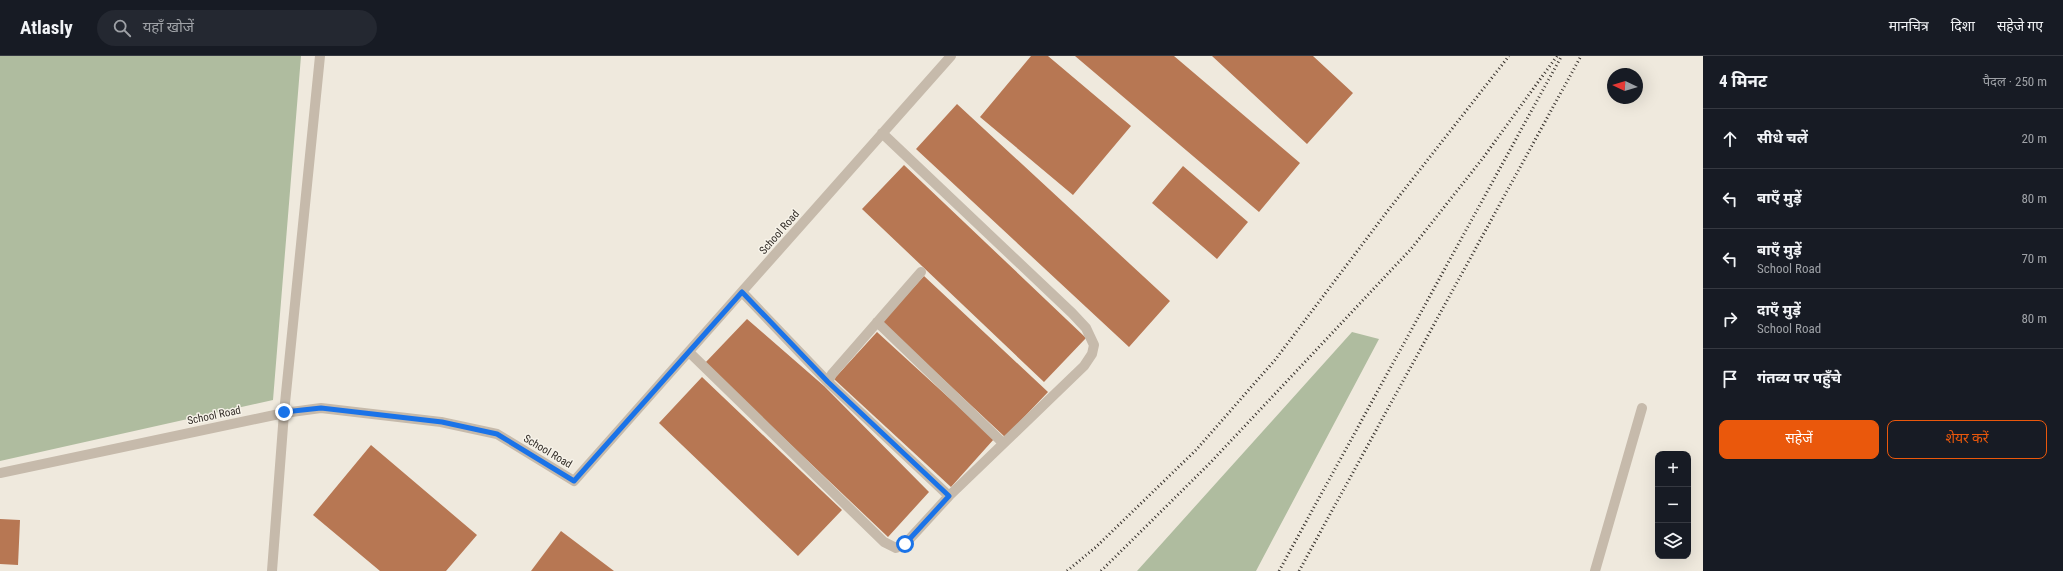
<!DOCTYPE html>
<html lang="hi">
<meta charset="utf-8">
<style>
:root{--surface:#171b24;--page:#242831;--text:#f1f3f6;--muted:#9ea1a6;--line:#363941;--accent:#ea580c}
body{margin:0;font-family:"Roboto Condensed","Noto Sans Devanagari",sans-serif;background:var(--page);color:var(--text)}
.controls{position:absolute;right:12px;bottom:12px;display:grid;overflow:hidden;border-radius:8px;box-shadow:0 4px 16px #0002}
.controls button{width:36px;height:36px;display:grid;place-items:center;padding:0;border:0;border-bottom:1px solid var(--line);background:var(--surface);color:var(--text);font:20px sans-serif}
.compass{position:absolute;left:1607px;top:12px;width:36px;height:36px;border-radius:50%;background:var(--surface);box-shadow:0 4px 16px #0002;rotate:274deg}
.stop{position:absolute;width:12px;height:12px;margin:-9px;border:3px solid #1a73e8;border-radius:50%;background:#fff}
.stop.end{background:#1a73e8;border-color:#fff;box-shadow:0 1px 4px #0008}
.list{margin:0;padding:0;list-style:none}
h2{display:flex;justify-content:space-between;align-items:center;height:52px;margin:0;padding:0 16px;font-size:17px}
h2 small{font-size:13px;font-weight:400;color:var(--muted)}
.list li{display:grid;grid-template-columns:26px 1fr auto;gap:12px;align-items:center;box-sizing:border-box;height:60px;padding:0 16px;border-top:1px solid var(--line)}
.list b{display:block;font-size:15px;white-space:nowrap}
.list p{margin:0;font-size:13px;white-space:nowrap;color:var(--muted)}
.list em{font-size:13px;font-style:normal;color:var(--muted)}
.actions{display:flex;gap:8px;padding:12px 16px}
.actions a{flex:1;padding:9px 0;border:1px solid var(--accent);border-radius:8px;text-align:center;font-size:14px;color:var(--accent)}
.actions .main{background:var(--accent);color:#fff}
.icon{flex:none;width:22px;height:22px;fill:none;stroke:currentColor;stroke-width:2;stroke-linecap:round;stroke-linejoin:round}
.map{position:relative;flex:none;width:1703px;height:515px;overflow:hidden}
header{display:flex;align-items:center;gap:24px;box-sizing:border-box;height:56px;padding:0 20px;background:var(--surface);border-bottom:1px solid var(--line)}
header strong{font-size:19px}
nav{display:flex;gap:22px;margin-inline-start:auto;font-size:14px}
.search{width:280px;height:36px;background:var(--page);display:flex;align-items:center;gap:10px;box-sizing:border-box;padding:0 14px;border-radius:22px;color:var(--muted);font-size:15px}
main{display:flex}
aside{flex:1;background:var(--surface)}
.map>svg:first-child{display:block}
</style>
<header>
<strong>Atlasly</strong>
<div class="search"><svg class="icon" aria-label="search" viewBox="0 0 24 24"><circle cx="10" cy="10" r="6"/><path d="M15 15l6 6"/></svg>यहाँ खोजें</div>
<nav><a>मानचित्र</a><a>दिशा</a><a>सहेजे गए</a></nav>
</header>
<main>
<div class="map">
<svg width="1703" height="515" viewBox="0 0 1703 515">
<rect width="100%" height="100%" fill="#efe9dd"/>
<path fill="#afbc9f" d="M0,0H301L273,344L0,405Z
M1352,276L1379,283L1256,515H1137Z"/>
<path fill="#b77753" d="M1031,0H1048L1131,70L1073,139L980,61Z
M1075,0H1174L1300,107L1259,156Z
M1212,0H1313L1353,37L1307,88Z
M957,48L1170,245L1129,291L916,93Z
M904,109L1086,282L1044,326L862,153Z
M1183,110L1248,166L1217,203L1152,147Z
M924,220L1048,336L1005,381L882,266Z
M747,263L824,330L929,436L888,481L705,307Z
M877,276L994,383L951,431L834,323Z
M702,321L842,454L798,500L659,367Z
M371,389L477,479L446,515H380L313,459Z
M0,463L20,464L18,509L0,508Z
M561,475L614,515H531Z"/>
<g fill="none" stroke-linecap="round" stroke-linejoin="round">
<path stroke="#c6baab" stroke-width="10" d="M882,77L1072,257L1086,272L1094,289L1092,298L1084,310L949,440
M877,266L1003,387
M689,296L884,486L896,492L905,488L949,440L828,326L742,236
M828,326L832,318L921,216
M0,417L284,357L321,352L441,366L497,378L574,425L951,0
M272,515L284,357L320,0
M1595,515L1642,352"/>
<path stroke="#342e29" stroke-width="3" stroke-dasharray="1 3" stroke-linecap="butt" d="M1067,515L1096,491L1196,394L1275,304L1386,157L1509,0
M1101,515L1211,406L1411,193L1483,102L1557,0
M1279,515L1561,1
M1299,515L1581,0"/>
</g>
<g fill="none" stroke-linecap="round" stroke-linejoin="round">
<path stroke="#1a73e8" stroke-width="5" d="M284,356L321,352L442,366L497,378L574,425L742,236L828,326L949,440L905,488"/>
</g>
<g text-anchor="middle" stroke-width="3" stroke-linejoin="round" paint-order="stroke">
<g font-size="11" fill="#342e29" stroke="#f7f3e9">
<text transform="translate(779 176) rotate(-49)" y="4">School Road</text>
<text transform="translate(214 359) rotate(-12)" y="4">School Road</text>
<text transform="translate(548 395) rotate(31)" y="4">School Road</text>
</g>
</g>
</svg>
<div class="controls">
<button>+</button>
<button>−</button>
<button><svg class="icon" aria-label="layers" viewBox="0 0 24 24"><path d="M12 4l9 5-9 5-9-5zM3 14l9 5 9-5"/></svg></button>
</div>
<svg class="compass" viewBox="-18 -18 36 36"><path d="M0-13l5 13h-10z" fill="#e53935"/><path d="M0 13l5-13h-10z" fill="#9ea1a6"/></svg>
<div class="stop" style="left:905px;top:488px"></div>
<div class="stop end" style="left:284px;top:356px"></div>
</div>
<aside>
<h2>4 मिनट<small>पैदल · 250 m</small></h2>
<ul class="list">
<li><svg class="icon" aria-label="ahead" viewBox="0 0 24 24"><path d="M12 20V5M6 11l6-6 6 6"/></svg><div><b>सीधे चलें</b></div><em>20 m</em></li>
<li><svg class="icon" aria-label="left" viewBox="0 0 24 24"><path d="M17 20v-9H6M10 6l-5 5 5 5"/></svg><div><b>बाएँ मुड़ें</b></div><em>80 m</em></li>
<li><svg class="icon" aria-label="left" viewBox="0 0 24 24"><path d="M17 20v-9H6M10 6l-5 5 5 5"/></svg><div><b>बाएँ मुड़ें</b><p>School Road</p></div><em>70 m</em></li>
<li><svg class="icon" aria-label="right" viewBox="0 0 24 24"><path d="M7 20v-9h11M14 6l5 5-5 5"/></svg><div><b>दाएँ मुड़ें</b><p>School Road</p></div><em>80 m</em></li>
<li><svg class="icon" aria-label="arrive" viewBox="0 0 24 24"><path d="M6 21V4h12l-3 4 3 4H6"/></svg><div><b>गंतव्य पर पहुँचे</b></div></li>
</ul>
<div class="actions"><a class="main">सहेजें</a><a>शेयर करें</a></div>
</aside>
</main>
